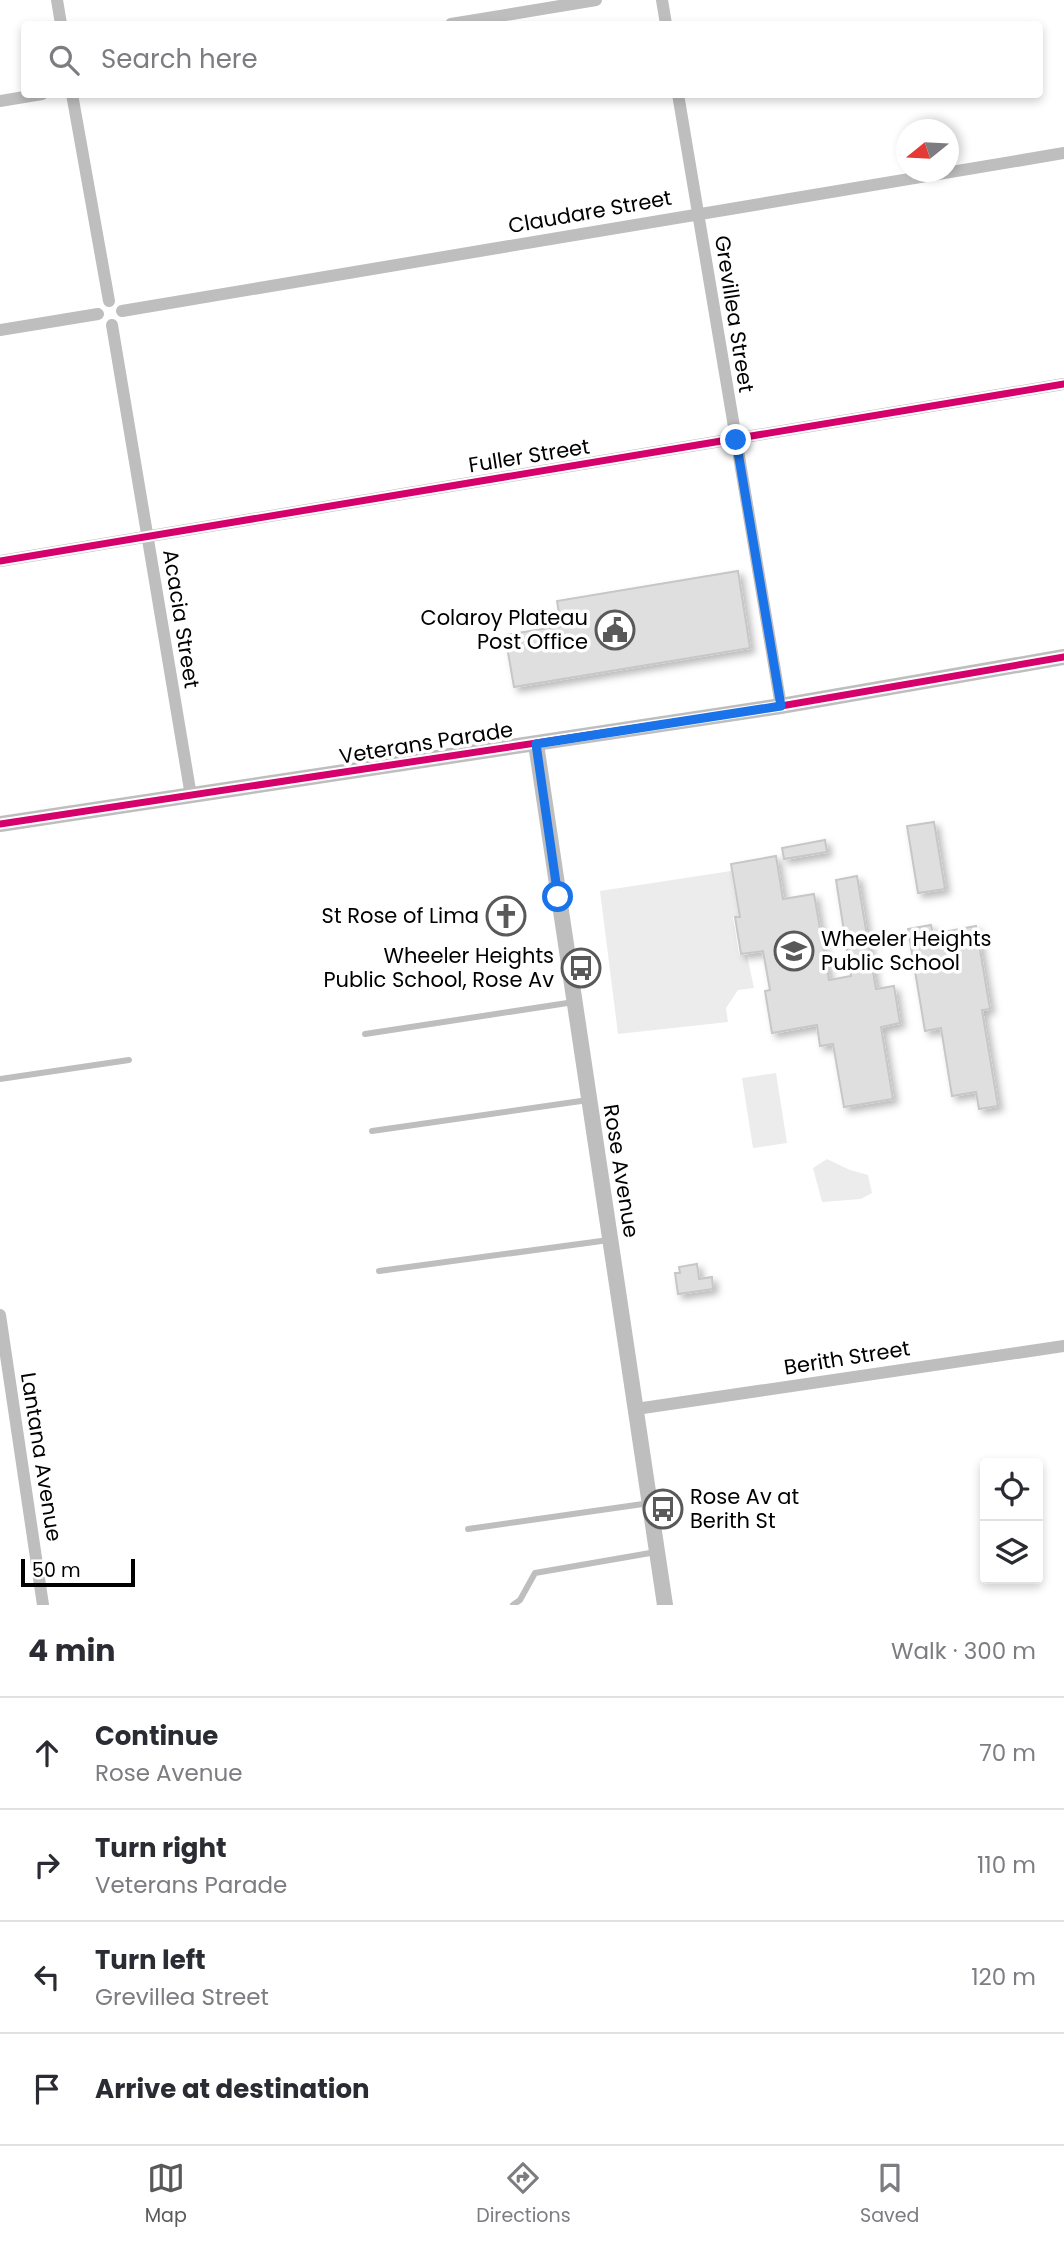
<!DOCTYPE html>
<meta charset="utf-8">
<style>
:root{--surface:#fff;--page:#f2f2f3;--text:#2b2b33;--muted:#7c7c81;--line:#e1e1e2;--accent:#595959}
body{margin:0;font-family:Poppins,sans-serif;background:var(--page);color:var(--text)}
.controls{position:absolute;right:21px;bottom:21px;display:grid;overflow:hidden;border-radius:7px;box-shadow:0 4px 10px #0003}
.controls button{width:63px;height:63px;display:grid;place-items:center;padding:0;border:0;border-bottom:2px solid var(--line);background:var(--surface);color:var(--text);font:35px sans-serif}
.compass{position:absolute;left:896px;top:119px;width:63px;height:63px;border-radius:50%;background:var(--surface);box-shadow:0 4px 10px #0003;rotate:252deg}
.scale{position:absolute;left:21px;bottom:18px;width:114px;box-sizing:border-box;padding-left:7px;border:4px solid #000;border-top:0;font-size:19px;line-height:24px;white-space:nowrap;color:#000;-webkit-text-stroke:5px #fff;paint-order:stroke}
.stop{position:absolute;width:21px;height:21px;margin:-16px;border:5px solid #1a73e8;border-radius:50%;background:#fff}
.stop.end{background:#1a73e8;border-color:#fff;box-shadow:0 2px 7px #0008}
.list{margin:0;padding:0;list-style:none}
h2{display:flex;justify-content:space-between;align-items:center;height:91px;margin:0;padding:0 28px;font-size:30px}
h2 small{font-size:23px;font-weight:400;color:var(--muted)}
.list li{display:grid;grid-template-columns:46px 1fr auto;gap:21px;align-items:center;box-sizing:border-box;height:112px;padding:0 28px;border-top:2px solid var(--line)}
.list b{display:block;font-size:26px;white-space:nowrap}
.list p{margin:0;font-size:23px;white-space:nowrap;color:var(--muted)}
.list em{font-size:23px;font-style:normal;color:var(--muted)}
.icon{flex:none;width:38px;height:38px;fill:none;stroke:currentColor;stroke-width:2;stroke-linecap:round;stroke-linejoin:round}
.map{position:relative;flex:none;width:1064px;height:1605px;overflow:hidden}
.search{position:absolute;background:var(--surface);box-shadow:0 4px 10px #0003;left:21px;right:21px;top:21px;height:77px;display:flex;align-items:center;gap:18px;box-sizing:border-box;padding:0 24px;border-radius:7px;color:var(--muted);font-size:26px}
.sheet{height:539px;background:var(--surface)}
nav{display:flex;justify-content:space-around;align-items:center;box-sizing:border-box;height:98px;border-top:2px solid var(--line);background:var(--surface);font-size:19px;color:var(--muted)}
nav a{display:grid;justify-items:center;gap:4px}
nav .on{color:var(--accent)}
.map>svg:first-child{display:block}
</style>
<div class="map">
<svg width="1064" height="1605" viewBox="0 0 1064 1605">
<defs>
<filter id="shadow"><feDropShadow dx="4.5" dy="4.5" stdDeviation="3.5" flood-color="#0004"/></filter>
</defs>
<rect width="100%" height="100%" fill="#fff"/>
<path fill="#ececec" d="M731,871L739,916L733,917L739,955H747L754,988L738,990L726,1008L728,1022L618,1034L600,891Z
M776,1073L787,1143L753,1148L742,1078Z
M827,1159L850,1170L868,1175L872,1193L861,1199L822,1202L813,1168Z"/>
<path fill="#dfdfdf" stroke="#c7c7c7" stroke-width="2" filter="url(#shadow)" d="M738,571L750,648L514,687L505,635L561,626L557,601Z
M934,822L945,889L918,893L907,826Z
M825,840L827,852L784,859L782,848Z
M776,856L783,899L814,894L829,980L851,976L836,880L857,876L876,989L894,986L900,1023L881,1027L893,1099L844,1107L833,1044L820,1046L817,1025L772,1033L765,991L770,990L763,951L741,954L735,917H740L731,864Z
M931,925L933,934L976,926L990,1009L982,1010L998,1106L979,1109L976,1092L952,1096L941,1028L925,1031L908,929Z
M697,1264L699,1279L712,1277L713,1289L678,1294L675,1273H680L679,1267Z"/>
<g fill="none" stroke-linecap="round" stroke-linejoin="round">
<path stroke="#bebebe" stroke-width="6" d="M365,1034L574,1002
M0,1079L129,1060
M372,1131L588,1100
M379,1271L609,1240
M468,1529L650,1503
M513,1605L520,1600L535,1573L656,1552"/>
<path stroke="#bebebe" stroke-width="12" d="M57,0L61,24
M662,0L666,24
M451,24L596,0
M72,94L109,301
M678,94L781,706
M0,101L42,94
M122,311L1064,153
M112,325L191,796
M0,330L98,314
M0,561L1064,384
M0,1315L43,1605
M636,1409L1064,1346"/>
<path stroke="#bebebe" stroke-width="16" d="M536,744L665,1605
M0,824L781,706L1064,657"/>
<defs>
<path id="cycleway" d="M0,561L1064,384
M0,824L781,706L1064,657"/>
</defs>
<use href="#cycleway" stroke="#fff" stroke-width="11"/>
<use href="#cycleway" stroke="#d6006c" stroke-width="7"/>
</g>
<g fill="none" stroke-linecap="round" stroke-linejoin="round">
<path stroke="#1a73e8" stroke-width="9" d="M558,897L536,744L781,706L736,440"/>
</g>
<defs>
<symbol id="civic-ring" viewBox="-11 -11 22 22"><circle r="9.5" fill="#fff" stroke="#595959" stroke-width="1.5"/><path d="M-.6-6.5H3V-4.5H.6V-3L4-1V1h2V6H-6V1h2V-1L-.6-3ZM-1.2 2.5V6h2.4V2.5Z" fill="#595959"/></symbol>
<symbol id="church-ring" viewBox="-11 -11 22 22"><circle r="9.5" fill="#fff" stroke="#595959" stroke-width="1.5"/><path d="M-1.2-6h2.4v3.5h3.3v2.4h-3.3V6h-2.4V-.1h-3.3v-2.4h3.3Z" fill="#595959"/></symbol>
<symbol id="school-ring" viewBox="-11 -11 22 22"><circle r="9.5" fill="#fff" stroke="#595959" stroke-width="1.5"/><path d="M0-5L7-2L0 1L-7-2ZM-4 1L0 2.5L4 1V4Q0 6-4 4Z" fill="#595959"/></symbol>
<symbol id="bus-ring" viewBox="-11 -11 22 22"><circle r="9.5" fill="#fff" stroke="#595959" stroke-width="1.5"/><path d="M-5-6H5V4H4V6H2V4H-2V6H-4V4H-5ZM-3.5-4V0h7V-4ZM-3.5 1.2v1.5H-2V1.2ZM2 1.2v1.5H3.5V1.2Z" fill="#595959"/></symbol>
</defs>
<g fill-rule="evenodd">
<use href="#civic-ring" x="593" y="608" width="44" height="44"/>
<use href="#church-ring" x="484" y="894" width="44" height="44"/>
<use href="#school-ring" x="772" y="929" width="44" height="44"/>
<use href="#bus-ring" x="559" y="946" width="44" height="44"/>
<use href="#bus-ring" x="641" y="1487" width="44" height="44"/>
</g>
<g text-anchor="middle" stroke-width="7" stroke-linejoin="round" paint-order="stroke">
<g font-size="21" fill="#000" stroke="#fff">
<text transform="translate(590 212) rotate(-10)" y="7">Claudare Street</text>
<text transform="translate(734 314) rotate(81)" y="7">Grevillea Street</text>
<text transform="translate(529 456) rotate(-9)" y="7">Fuller Street</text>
<text transform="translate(181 619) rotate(81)" y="7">Acacia Street</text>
<text transform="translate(426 743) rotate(-9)" y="7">Veterans Parade</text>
<text transform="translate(621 1171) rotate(81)" y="7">Rose Avenue</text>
<text transform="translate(847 1358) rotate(-9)" y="7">Berith Street</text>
<text transform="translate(41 1457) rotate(81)" y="7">Lantana Avenue</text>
</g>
<g font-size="21" fill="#000" stroke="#fff" text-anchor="end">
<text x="588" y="625">Colaroy Plateau<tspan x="588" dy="24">Post Office</tspan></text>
<text x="479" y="923">St Rose of Lima</text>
<text x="821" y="946" text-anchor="start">Wheeler Heights<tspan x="821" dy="24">Public School</tspan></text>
<text x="554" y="963">Wheeler Heights<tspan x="554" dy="24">Public School, Rose Av</tspan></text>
<text x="690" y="1504" text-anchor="start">Rose Av at<tspan x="690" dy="24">Berith St</tspan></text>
</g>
</g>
</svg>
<div class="controls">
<button><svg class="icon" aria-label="locate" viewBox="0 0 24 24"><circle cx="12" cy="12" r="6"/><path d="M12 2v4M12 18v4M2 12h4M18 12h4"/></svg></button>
<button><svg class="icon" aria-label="layers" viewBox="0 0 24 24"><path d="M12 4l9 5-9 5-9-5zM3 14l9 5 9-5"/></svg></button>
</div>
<svg class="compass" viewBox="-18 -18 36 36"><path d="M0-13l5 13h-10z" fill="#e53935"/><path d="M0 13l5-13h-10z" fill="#7c7c81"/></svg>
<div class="scale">50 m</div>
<div class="stop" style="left:558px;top:897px"></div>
<div class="stop end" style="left:736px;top:440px"></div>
<div class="search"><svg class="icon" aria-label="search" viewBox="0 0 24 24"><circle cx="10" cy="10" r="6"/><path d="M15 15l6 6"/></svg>Search here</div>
</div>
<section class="sheet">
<h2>4 min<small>Walk · 300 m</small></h2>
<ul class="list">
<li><svg class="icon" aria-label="ahead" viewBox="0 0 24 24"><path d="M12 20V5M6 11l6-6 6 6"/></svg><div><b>Continue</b><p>Rose Avenue</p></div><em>70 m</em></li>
<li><svg class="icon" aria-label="right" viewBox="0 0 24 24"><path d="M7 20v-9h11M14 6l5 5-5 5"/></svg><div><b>Turn right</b><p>Veterans Parade</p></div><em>110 m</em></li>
<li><svg class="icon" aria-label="left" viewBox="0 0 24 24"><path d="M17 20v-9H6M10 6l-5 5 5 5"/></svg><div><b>Turn left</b><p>Grevillea Street</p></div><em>120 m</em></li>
<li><svg class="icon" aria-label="arrive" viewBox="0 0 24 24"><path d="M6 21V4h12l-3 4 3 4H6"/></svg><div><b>Arrive at destination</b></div></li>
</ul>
</section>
<nav>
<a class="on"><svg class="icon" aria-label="map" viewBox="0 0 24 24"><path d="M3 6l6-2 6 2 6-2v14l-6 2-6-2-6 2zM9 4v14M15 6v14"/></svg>Map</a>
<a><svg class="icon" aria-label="directions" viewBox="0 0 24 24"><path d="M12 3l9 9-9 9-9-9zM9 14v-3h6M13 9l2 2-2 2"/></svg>Directions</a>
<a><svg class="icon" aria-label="saved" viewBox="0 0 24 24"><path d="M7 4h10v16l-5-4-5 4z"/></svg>Saved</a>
</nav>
